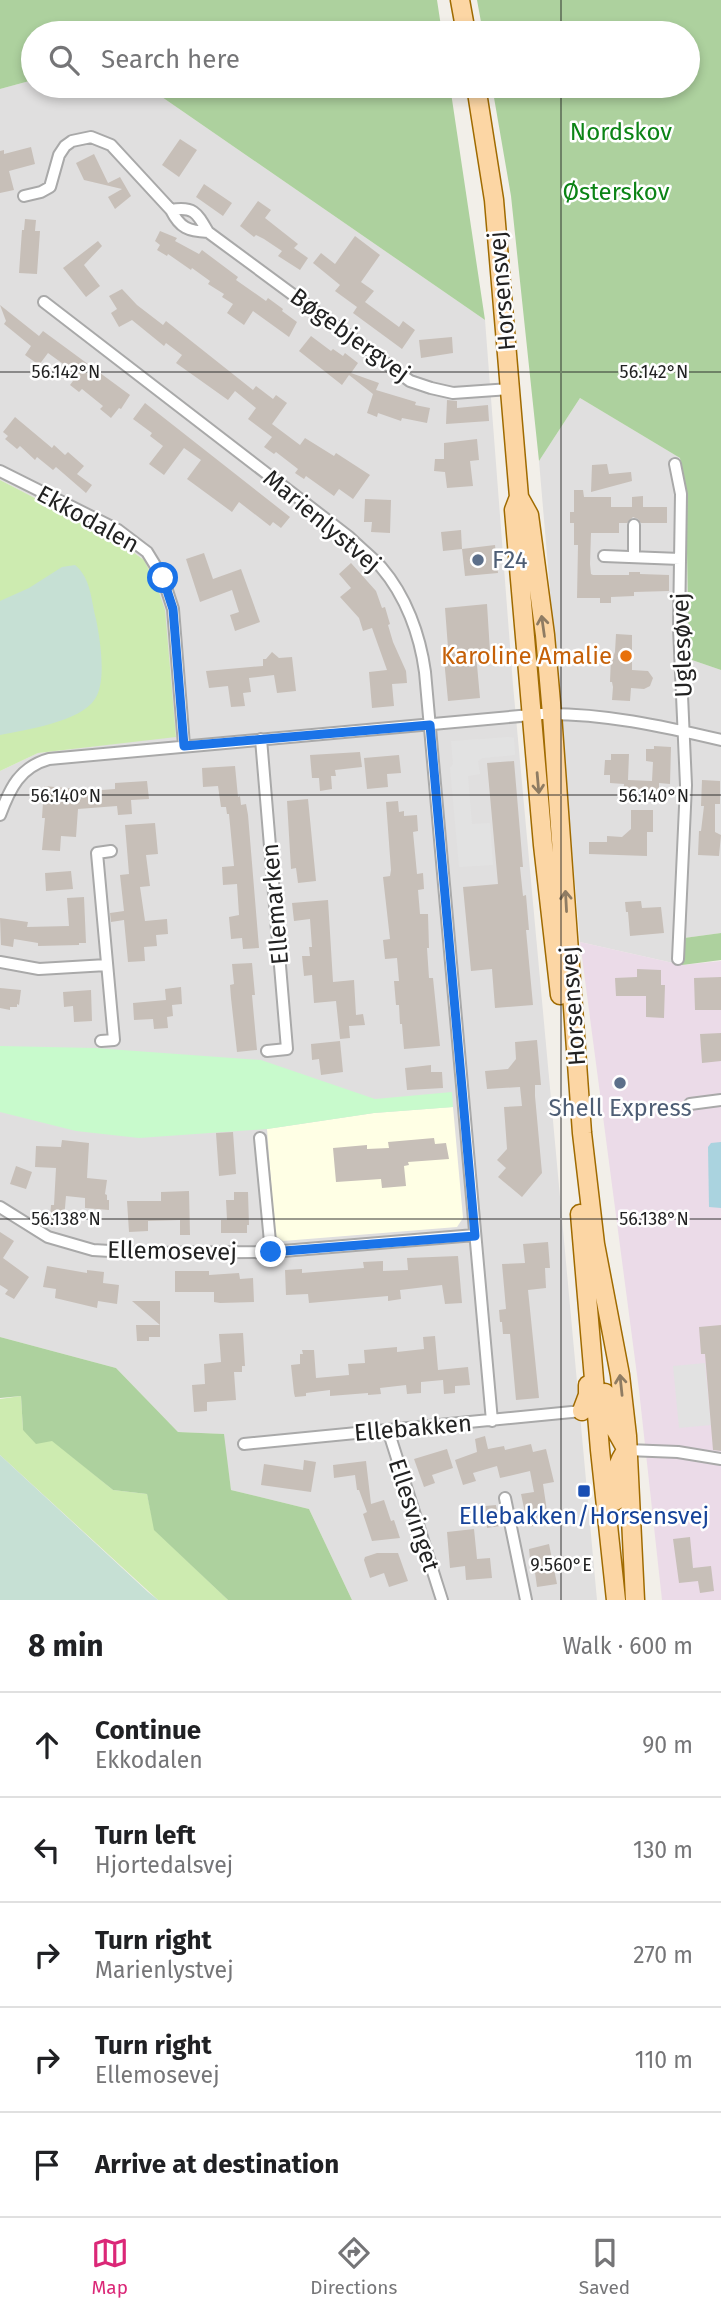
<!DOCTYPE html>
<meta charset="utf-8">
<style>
:root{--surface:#fff;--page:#f2f2f2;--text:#202124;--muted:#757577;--line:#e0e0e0;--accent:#db2777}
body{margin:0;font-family:"Fira Sans",sans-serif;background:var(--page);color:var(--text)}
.stop{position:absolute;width:21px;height:21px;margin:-16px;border:5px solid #1a73e8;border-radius:50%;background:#fff}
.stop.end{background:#1a73e8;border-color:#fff;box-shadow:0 2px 7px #0008}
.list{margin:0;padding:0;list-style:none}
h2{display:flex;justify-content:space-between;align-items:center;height:91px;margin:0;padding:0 28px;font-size:30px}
h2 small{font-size:23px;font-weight:400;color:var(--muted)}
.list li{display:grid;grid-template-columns:46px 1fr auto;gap:21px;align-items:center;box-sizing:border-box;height:105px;padding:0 28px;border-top:2px solid var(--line)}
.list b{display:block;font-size:26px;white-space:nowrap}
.list p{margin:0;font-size:23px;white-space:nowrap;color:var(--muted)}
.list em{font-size:23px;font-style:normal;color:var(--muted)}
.icon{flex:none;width:38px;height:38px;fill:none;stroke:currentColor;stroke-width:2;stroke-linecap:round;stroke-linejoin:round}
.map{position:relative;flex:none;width:721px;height:1600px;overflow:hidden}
.search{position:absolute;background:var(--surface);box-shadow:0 4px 10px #0003;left:21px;right:21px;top:21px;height:77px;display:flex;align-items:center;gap:18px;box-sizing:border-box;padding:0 24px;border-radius:38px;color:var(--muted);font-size:26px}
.sheet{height:616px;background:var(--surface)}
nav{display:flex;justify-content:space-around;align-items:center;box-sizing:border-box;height:98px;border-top:2px solid var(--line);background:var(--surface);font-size:19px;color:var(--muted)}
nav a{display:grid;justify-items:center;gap:4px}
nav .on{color:var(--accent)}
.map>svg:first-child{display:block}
</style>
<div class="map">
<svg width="721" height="1600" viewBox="0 0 721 1600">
<rect width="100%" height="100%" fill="#f2efe9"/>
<path fill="#e0dfdf" d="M33,80V86H146L485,320L513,685L597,1600H352L309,1509L231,1490L223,1434L178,1432L116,1368L0,1337V771L38,753L176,736L144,560L116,540L0,480V89Z
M580,398L680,458L686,499L689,659L721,670V933L684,938L682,965L580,942L539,461Z"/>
<path fill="#ebdbe8" d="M580,942L682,965L721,961V1600H662L639,1390Z"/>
<path fill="#ffffe5" d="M453,1107L463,1218L457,1227L283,1241L275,1235L267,1129L374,1113Z"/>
<path fill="#cdebb0" d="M0,480L116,540L144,560L156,584L165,610L176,737L38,753L0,771Z
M21,1396L23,1430L52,1440L113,1490L147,1494L155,1530L228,1600H158L0,1455V1399Z"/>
<path fill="#add19e" d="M0,0H437L442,33H33V80L0,89Z
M477,0H721V670L689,659L686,499L680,458L580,398L539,461L511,196L492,86H688V33H483Z
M146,86H450L485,320Z
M721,933V960L682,965L684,938Z
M0,1337L116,1368L178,1432L224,1434L231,1490L309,1509L352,1600H228L154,1530L147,1494L113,1490L52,1441L36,1444L23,1430L21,1396L0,1398Z"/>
<path fill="#c6e0d4" d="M75,565C91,578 91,600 96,619C100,639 107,681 95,699C80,722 25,730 0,735V601L29,588L62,567Z
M0,1455L148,1592L158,1600H0Z"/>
<path fill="#c8facc" d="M0,1046L95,1048L261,1060L375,1099L452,1092L453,1107L374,1113L267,1129L139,1138L76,1131L0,1112Z"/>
<path fill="#e2e2e2" d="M510,737L514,738L515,755L483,758L478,761L480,774L468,776L472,824L490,823L493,865L459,867L450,768L453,764L451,741Z
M705,1363L711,1425L679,1428L673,1366Z"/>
<path fill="#aad3df" d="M721,1142V1208L709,1207L708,1147L711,1143Z"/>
<path fill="#c7bfb8" d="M180,139L197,150L179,177L162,165Z
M31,147L35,164L9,171L14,190L0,193V151L4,150V154Z
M94,154L108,183L120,177L131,196L115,209L108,197L122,189L84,180L76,163Z
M204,184L232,203L223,216L196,197Z
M258,201L271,210L265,218L298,244L294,248L308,258L300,270L278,256L282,251L264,239L256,235L254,237L240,226Z
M25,219L36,220L35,231H40L37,274L19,273L22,230H24Z
M160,231L177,238L175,241L199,254L202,250L238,277L236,280L266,301L268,298L283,309L282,311L297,322L289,337L253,311L244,325L227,313L233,304L222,297L224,294L208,284L210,281L192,268L191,270L168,254L167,256L157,250L160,245L155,241Z
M355,236L380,255L361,282L374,291L365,302L399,327L403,321L415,330L402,349L353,313L357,307L335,291L340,285L313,263L321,253L335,264Z
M98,241L102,246L84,265L100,286L86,297L63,268Z
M122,289L137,305L163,325L166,321L253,390L256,386L273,399L276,395L287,403L272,424L300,445L305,438L334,456L336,453L370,475L353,499L339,489L334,496L306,476L304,479L295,473L298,469L276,452L274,454L264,447L272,437L248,419L256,408L235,391L228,400L176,363L182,355L166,343L164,346L132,320L119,327L111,313L117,309L109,296Z
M0,305L39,336L43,331L130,395L121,409L119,408L111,418L100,409L103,406L82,389L79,392L70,385L73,381L61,372L66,366L48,353L39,365L25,355L31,346L4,324L6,321Z
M311,336L331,351L333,349L343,356L345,353L358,363L351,373L379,383L376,390L416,402L415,405L430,408L427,423L402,418L401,421L378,413L377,417L367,413L373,394L349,375L342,385L299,351Z
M452,337L453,353L421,358L419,340Z
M447,400L457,401V408L488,405L489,421L446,424Z
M145,403L290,517L281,528L273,522L270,526L239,502L232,512L187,479L201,460L184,448L164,475L149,464L163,446L150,436L152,433L133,419Z
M15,417L52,448L54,445L65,455L68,452L84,466L77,474L92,485L86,493L56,467L53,470L37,457L35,460L20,446L17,449L5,439L8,436L3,432Z
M477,439L479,460L470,461L473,486L447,488L445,472L434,471L435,459H444V443Z
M607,464L609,474L631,472L632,481L591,492L592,465Z
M574,490H583L584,497H611V507H632V497L643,496V507H667V523H641L638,519L633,517L627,523H619V533H591L590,564L591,574L593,575H629V572H640V574L669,575V591L634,592V596L611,597V603H600V598H577L578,545H574V523H570V512H574Z
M365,499L391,500L390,533L371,532L372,522H364Z
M461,530L462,549L495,545L498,573L465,576L462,549L443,551L441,532Z
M204,553L213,579L241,569L260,622L235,631L230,615L239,612L232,590L200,602L186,559Z
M351,563L376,591L382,608L385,607L390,624L388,625L393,642L406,671L407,683L392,684L394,706L372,708L369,672L387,670L372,628L363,631L359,618L340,597L351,588L339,574Z
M487,604L490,652L476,654L480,698L448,701L444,659V648H448L445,608Z
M616,634L632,635V670L648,671L653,678L650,686L644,689L631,688L630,701L612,700L613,687L612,682H610L611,657H613L615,652Z
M272,652L279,658L292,657L296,691L277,693L274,675L249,678L251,692L243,693L245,706L231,707L228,686L209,688L206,671L263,666V659H266Z
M654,746L671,747L670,784L659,783V791L634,789V798H623L624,784L610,783V775H604L605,760H611V754H629L628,780L652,781L653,762L646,761V749H654Z
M360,752L362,767L335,770L336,776H331L332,789L320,791L319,778H312L310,755Z
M399,755L401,773L387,774L388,787L367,789L364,758Z
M514,761L523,867H520L523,896L526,895L529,930H526L533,1005L495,1008L492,969L471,971L463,887L498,884L487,763Z
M235,766L238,797L240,796L241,805L246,804L248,815L259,948L243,949L242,938L231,939L229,917L239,915L237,884L223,885L222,867L234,866L229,814H227L226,807H221L218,786L203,787L202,768Z
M702,780L720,781V804H715V832L721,835L719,856L698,855L699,831H701L704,806H701Z
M147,781L149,799L131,800L132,814L118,815L117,806L78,809L76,837L61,836L60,851L42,850L45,818H42L44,786L88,790V791L115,789V783Z
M308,799L316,881L298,883L296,868L291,869L287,801Z
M398,801L399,812L404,811V816L417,815L418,831L413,832L417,874L423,873L424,889L418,890L420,914H428L429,948H427L429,978H433L440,1046L404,1049L402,1024H400L399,1005H396L394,981H399L397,958L385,959L383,940L390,939L383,877L390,876L391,870L386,802Z
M631,810H653V832H647V856L589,854V842H607V836L622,837L631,829Z
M155,823L158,854L146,855L150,886L140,887L145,921L167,919L168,934L156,935L157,946L144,947L145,961L128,962L124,920L111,922L110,913L124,911L120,875L129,874L125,825Z
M71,871L73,889L46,891L45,873Z
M84,897L86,943H79V945L38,946V943L14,939L13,947L1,945L0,918L28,922L27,927L69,926L67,898Z
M328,900L333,982L354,980L356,1015L363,1014L365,1025L349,1026L350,1038L340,1039L336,1001L314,1003L312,975L304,976L302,956H310L309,947H312L310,919L294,921L292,903Z
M641,901L642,908L661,907L664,933L630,936L628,912H626L625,902Z
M252,963L255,995H252L257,1050L237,1052L231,998L230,985L234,984L232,964Z
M637,969L661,970V985H665L664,1018L646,1017V996H616L615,978L637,977Z
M721,977V1010H695L694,978Z
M181,987L182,1004L172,1005L173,1016L167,1017L168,1028L154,1029L153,1019L134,1020L133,1003L166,1000L165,989Z
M0,988L21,990L19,1005L17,1004V1007H10V1010L0,1008Z
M91,990L92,1021L74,1022L73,1006L64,1007L63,992Z
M721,1033V1061L702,1063L700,1034Z
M537,1040L541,1085H535V1096L542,1173L522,1197L498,1177L506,1168L497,1160L507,1149L504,1107L522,1106L520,1087L487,1089L485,1071L508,1069L516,1059L515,1042Z
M340,1041L343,1072L321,1075L319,1059L312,1060L311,1044Z
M431,1065V1072H442L443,1088L407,1090L405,1068Z
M233,1132L236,1174L219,1176L216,1133Z
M434,1138L435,1144L446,1143L449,1159L408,1162L409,1165L404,1166L406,1186L382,1188L381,1179L336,1182L333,1148L367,1145V1149L389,1148L388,1142Z
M62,1140L89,1143L87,1178L107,1180L105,1194L107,1195V1200H109V1210L85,1208V1198L66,1196L64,1219L50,1218L51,1205H54L56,1168L35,1167L36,1146L61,1147Z
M16,1166L32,1172L26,1189L10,1184Z
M189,1191L190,1235H180V1220L148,1221V1231L129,1232L127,1201H161V1192Z
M234,1192H248L249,1225H247V1233H221V1220H227L226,1200H234Z
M0,1232L14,1241L3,1258L29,1277L14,1299L5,1294L8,1290L0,1285Z
M548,1242L550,1268H545L546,1288L528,1290L539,1398L516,1400L510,1334H503L502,1322H500L499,1310L506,1309L502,1264L525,1263L523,1244Z
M458,1256L462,1303L445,1304L442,1285L400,1290L401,1299L388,1301V1296L309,1303L308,1294L286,1295L285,1270L302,1269V1273L364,1268L363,1262L383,1261V1271L408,1270L407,1258Z
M47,1266L87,1273V1270L104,1272L103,1283L119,1285L117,1304L98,1301L97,1308L55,1298L56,1289L43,1287Z
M175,1271H209V1275L239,1273L240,1279L253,1278L254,1302L220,1303L214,1302V1292H175Z
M132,1301H160V1337H149V1341H137L136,1325H160Z
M721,1325V1451L713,1450L705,1354H701L699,1327Z
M243,1333L245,1366H242V1372H234L236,1400L207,1402V1411L194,1412L192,1385L205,1384L204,1364L221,1362L219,1334Z
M435,1336L438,1370L468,1367L470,1385L455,1386V1393L444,1394L443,1380L421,1382V1393L407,1394L406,1385L380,1388L381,1394L368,1395V1393L330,1396V1390L306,1393V1396L295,1397L294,1393L291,1365L300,1364V1354H303L302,1350H314L316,1378L349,1375L348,1364L365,1363L364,1350L397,1347V1352L424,1349L423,1337Z
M485,1436L488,1449L504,1446L505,1450L531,1444L533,1452L546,1449L554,1482L543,1484L548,1518L543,1519L544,1524L528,1527L521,1494L534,1492L530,1471L500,1478L497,1466L473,1473L476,1481L463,1485L455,1460L477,1452L475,1439Z
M447,1449L453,1468L432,1475L435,1483L424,1487L414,1459Z
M304,1460L316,1462L311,1492L261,1485L264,1464L303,1470Z
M366,1461L371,1504L384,1500L391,1521L394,1520L400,1538L372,1541L363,1514L367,1512L359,1490H357L355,1475L334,1478L333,1465Z
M496,1505L500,1526L487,1528L485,1506Z
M474,1529L477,1559L490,1558L492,1578L466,1580L465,1566L450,1568L447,1532Z
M690,1537L693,1568L711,1566L714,1591L700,1593L698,1581L679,1583L673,1539Z
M549,1544L557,1584L537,1587L533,1558L530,1559L529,1549Z
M377,1553H398L408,1581L389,1587L384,1573L370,1578L364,1560L365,1557Z"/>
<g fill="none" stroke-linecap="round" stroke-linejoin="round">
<defs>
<path id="street" d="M24,196L41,192L50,187L59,155L65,146L72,141L91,137L111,145L171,210
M208,232C188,231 180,228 171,210C194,206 197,213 208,232L410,381L431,388L453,393L510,389
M44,302L349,537C359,547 371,556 381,567C406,596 420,635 425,672L492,1421
M675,464L681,494L679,628L686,785L678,959
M0,471L118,530L147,552L163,578L173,609L184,745
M634,525V557
M604,556L680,559
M261,739L287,1049L267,1051
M0,815C10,788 20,767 49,759L542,714C603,713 662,726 721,740
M0,962L39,969L107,965
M101,1041L114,1040L97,853L111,851
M690,1104L721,1100
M260,1138L271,1252
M0,1207L48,1237L93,1250L144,1253L271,1252L475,1235
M388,1430L442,1600
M244,1444L582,1411
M627,1450L678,1452L721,1459
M505,1498L526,1600"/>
<path id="primary" d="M460,0L466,33
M476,86L494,200L519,497L529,515L545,635L552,714L582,1133L595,1244L620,1375L627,1436L635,1600
M519,497L514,510L543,845L560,995
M580,1214L600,1450L616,1600
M605,1393L613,1425L627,1450C614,1465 616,1483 615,1501
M582,1411L588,1395V1385"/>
</defs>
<use href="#street" stroke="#a9a9a9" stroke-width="14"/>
<use href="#primary" stroke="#a06b00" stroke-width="21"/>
<use href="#street" stroke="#fff" stroke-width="10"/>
<use href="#primary" stroke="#fcd6a4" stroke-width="18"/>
</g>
<defs><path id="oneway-shaft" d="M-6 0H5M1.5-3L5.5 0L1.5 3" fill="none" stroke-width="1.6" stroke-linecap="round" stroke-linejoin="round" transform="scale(1.75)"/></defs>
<g stroke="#8f7c63">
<use href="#oneway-shaft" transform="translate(543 626) rotate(-98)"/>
<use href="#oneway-shaft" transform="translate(538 783) rotate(85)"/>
<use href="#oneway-shaft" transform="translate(566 901) rotate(-93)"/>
<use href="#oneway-shaft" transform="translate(621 1385) rotate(-96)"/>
</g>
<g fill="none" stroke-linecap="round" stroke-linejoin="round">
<path stroke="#1a73e8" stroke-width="9" d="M163,578L173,609L184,746L430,725L475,1236L271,1252"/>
</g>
<path fill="none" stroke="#222" stroke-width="2" stroke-opacity="0.45" d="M561,0V33M561,86V1600M0,372H721M0,795H721M0,1219H721"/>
<g fill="#5c6f8a" stroke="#fff" stroke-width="2.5">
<circle cx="478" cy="560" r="7"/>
<circle cx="620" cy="1083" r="7"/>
</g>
<circle fill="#e8710a" stroke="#fff" stroke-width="2.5" cx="626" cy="656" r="7"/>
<rect fill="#1a4fb4" stroke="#fff" stroke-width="2.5" x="577" y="1484" width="14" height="14" rx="3.5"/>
<g text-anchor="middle" stroke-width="5" stroke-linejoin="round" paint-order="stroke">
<g font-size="24" fill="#0c8416" stroke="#fff">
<text x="621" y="140">Nordskov</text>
<text x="616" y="200">Østerskov</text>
</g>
<g font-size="24" fill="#222" stroke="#fff">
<text transform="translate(502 291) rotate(-95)" y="8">Horsensvej</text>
<text transform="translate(350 335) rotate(36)" y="8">Bøgebjergvej</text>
<text transform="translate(88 519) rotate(29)" y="8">Ekkodalen</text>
<text transform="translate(322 521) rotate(40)" y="8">Marienlystvej</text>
<text transform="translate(682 645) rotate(-92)" y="8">Uglesøvej</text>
<text transform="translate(275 904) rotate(-95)" y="8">Ellemarken</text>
<text transform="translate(573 1006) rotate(-94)" y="8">Horsensvej</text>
<text transform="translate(172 1251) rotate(1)" y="8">Ellemosevej</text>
<text transform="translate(413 1428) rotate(-5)" y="8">Ellebakken</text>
<text transform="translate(414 1515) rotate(72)" y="8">Ellesvinget</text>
</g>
<g font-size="24" fill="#4e5e75" stroke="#fff" text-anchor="start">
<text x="492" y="568">F24</text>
<text x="620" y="1116" text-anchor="middle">Shell Express</text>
</g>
<g font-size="24" fill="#c56008" stroke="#fff" text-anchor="end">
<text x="612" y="664">Karoline Amalie</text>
</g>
<g font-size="24" fill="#164399" stroke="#fff">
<text x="584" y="1524">Ellebakken/Horsensvej</text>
</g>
</g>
<g font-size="18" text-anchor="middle" fill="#222" stroke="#fff" stroke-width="5" stroke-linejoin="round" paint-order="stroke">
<text x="66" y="378">56.142°N</text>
<text x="654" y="378">56.142°N</text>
<text x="66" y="802">56.140°N</text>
<text x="654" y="802">56.140°N</text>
<text x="66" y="1225">56.138°N</text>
<text x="654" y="1225">56.138°N</text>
<text x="561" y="1571">9.560°E</text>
</g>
</svg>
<div class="stop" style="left:163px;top:578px"></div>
<div class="stop end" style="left:271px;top:1252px"></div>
<div class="search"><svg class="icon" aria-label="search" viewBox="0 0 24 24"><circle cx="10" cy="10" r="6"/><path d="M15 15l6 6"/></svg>Search here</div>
</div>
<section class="sheet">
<h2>8 min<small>Walk · 600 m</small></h2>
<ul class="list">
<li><svg class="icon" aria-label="ahead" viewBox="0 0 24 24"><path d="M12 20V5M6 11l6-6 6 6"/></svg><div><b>Continue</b><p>Ekkodalen</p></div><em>90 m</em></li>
<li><svg class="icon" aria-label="left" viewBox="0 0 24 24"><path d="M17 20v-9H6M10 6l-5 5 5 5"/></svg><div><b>Turn left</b><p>Hjortedalsvej</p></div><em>130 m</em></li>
<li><svg class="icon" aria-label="right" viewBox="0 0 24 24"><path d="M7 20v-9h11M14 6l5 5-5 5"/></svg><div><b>Turn right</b><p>Marienlystvej</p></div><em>270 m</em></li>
<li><svg class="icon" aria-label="right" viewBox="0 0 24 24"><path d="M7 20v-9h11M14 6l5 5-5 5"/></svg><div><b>Turn right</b><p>Ellemosevej</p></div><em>110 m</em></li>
<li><svg class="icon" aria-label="arrive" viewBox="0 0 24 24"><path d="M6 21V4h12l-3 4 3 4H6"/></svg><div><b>Arrive at destination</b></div></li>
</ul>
</section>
<nav>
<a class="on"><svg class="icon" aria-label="map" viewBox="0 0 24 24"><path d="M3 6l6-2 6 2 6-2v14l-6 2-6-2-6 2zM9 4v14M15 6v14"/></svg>Map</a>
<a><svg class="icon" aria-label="directions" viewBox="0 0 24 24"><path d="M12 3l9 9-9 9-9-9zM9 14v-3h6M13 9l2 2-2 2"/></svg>Directions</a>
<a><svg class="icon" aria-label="saved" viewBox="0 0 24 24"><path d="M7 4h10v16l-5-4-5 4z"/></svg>Saved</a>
</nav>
